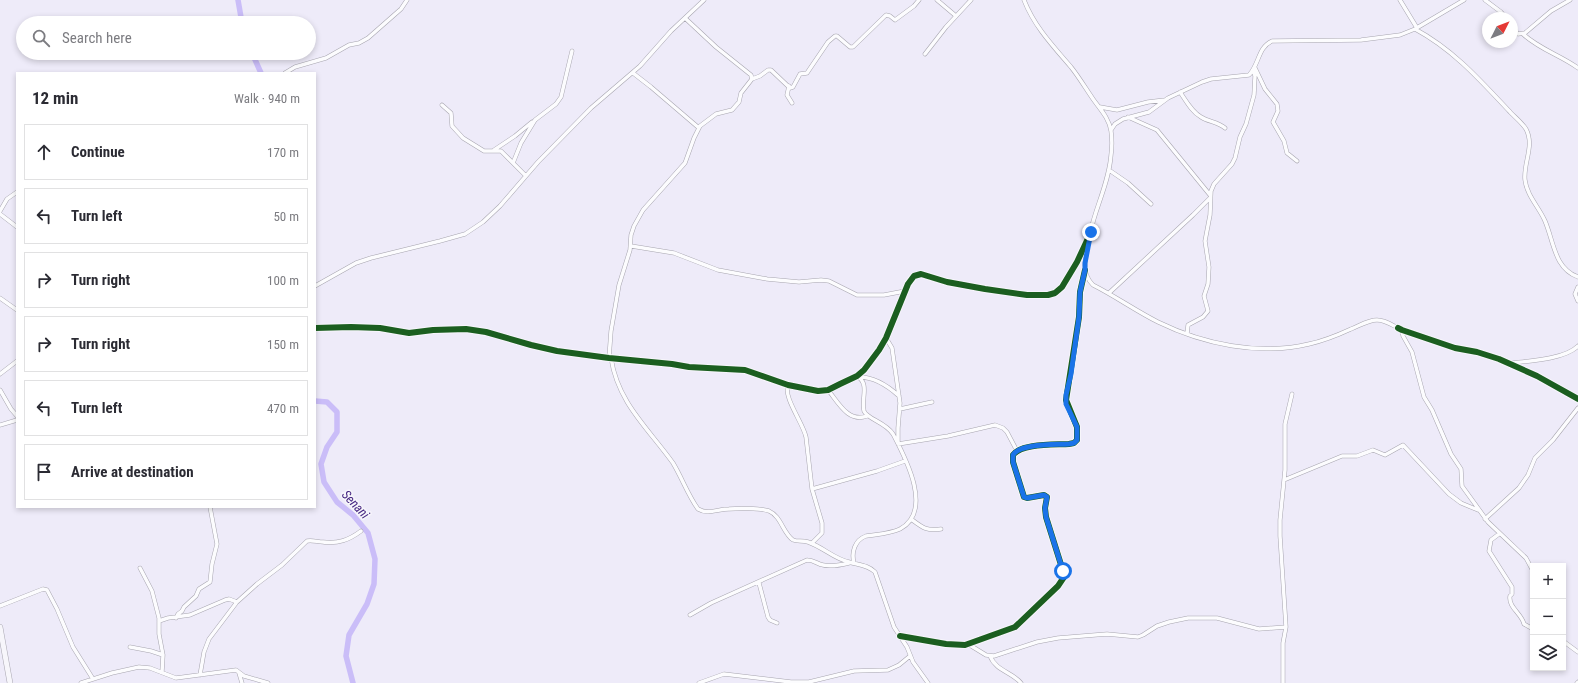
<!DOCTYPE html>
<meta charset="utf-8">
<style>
:root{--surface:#fff;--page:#f7f7f7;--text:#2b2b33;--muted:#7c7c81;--line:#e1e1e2}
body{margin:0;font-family:"Roboto Condensed",sans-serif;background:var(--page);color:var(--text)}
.controls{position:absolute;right:12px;bottom:12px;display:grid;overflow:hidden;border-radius:0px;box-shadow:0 2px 6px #0003}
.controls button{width:36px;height:36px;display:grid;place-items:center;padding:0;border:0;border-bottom:1px solid var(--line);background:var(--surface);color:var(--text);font:20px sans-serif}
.compass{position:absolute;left:1482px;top:12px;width:36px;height:36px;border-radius:50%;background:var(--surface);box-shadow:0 2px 6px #0003;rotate:48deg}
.stop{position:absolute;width:12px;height:12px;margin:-9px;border:3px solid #1a73e8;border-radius:50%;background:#fff}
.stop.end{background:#1a73e8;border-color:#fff;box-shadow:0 1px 4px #0008}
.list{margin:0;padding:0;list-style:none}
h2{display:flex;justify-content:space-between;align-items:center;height:52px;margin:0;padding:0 16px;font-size:17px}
h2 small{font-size:13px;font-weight:400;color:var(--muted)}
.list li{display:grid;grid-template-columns:26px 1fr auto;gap:12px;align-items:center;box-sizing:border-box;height:56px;margin:0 8px 8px;padding:0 8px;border:1px solid var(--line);border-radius:0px}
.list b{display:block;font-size:15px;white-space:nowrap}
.list em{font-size:13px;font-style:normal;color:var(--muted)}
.icon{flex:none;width:22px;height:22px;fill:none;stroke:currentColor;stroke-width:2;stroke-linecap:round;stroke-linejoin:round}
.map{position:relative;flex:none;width:1578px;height:683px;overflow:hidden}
.search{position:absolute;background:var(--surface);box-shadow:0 2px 6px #0003;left:16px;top:16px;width:300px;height:44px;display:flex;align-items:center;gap:10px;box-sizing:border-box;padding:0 14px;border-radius:22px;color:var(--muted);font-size:15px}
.panel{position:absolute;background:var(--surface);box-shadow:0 2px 6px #0003;left:16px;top:72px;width:300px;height:436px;border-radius:0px}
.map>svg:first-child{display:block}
</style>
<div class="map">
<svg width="1578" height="683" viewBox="0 0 1578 683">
<rect width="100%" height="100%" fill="#eeebf9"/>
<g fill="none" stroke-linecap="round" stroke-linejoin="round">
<path stroke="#cabdf8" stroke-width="5.5" d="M238,0L242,23
M252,53L261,73
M315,401L327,402L337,412V432L327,447L321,464L324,482L337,502L353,515L368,533L375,559L374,584L367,604L349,635L346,656L353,683"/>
<defs>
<path id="street" d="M937,0L956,16
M1024,0C1034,26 1053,46 1071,67C1079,77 1086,89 1093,99C1100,109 1109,118 1111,131C1112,138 1112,148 1111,155C1109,183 1095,208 1090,234
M1400,0L1417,28
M1485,0L1501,12L1506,18
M1512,26L1518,34L1525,33L1551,11L1570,0
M1415,29C1454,50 1481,81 1511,113C1516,118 1522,123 1526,129C1535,146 1523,163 1525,180C1527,196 1539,207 1545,221C1554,242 1554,268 1578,277
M1523,34C1539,49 1560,55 1578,68
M925,54L946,27L971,0
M1255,68L1265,89L1277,104L1278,111L1273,122L1284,141L1287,153L1297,161
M285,73L295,67L326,58L349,45L359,43L368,38L401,9L407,0
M633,73L651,87L699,128
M752,79L760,76L768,70H771L790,88L793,87L800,74L807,73L809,70L828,42L835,36H837L850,47H853L886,15L890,16L895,20L914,6L919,0
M789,86L787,95L792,103
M1180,92C1186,101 1192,112 1201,117C1209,122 1218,122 1225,128
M442,105L451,113L452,126L463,138L484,151H501L526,176
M1100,107L1117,110L1148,102L1165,100
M1128,117L1157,130L1210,195
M1111,130L1115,124L1123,119L1149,112L1168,98L1202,82L1211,79L1249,75C1259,65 1258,47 1272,41L1361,40L1400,35L1415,29L1464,0
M494,150L515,136L532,122
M513,163L521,143L535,120L556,104L561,97L572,51
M1109,170L1128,183L1151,204
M0,211L7,199L17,192
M0,214L17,227
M1089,241C1086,255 1080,272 1093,285C1115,296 1136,311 1158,322C1203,344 1259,356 1309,344C1323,341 1338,335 1351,329C1359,326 1368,320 1377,320C1388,320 1395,328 1405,331C1421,336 1437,343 1453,348C1464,351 1475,351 1486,354C1519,365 1549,381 1578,399
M631,246L674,253L718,270L767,279L799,282L821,280L829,281L857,295H884L905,291
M315,286L356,263L371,258L440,241L465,234L483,222L500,206L538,162L591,108L640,66L671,31L704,0
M1578,287L1575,294L1578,301
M1109,293L1193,215L1210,198
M0,298L17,310
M315,328L351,327L380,328L409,333L433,330L466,329L486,332L531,345L557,351L609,358L672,364L689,367L745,370L788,385L818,391L828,390L840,384L857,376L864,370L879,350L886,338L908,284L914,276L921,274L947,282L985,289L1027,295H1048L1055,293L1062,287L1077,262L1091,232
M1402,330L1403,336L1412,352L1424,397L1432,410L1451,454L1461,469L1462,486L1488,522L1526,558L1533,571
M1187,334L1188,325L1203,317L1208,311L1204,296L1208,284L1209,267L1205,241L1210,215L1211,191L1214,184L1232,164L1235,158L1240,137L1246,124L1254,95L1255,76L1253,70
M886,338L892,348L900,403L898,428V444L948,436L995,425L1003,428L1007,432L1017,451
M609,358L611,331L619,285L630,250L631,235L634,226L643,210L685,163L694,138L700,126L716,114L732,110L739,102L741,93L752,79L751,75L716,47L686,19
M611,358C618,403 648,428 673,463C682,478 688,495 698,509C708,515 718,509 729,509C738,508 760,508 769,511C781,516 783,533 793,540C798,542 802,540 808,542C823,547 834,559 849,562C859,565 868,565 875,572L894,627L907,647L913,662L928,683
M1512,363C1530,361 1565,359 1578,346
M0,374L17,361
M859,377C875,377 888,386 899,396
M788,385C783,397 803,423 806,437L812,489L822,523V533L812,543
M0,390L11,409L17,416
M828,390C838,402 848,423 867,416
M900,409L932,402
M0,425L17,420
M1284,480L1342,456H1357L1373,450L1385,455L1403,445L1449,494L1461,503L1478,510
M812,489L877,471L905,461
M911,519C923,528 926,531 941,529
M1485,519L1519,488L1528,475L1535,458L1553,440L1578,408
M1499,534L1491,540L1489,551L1512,587V594L1510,596C1508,607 1522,614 1524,624L1533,629
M854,563C851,552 855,540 866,536C878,534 889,534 900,529C934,511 905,457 893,434C885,422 867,419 864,411C861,398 870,384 857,376
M140,568L152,591L159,618V634L163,655L162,672
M759,583L768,617L770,620L777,623
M0,606L43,589L47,590L57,609L73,647L93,679
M690,615L711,603L807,560C814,560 817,564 823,565C831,567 841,565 849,563
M176,618L178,614L182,611L184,607L196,596L199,589L210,582L212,564L217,544L210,507
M159,621L168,618L190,615L225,600L229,599L237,602
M900,636L946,644L963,646L1015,627L1021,623L1062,581C1067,570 1050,529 1046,517L1045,508L1047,497L1044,495L1027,498L1024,497L1013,462V455C1021,443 1055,445 1069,444L1074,443L1077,440V427L1066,400L1079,317L1080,292L1085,271
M1563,641L1578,652
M968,644L986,655L994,656L1037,642L1058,638L1107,634L1138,637L1143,635L1157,626L1169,622L1188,618H1217L1259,629L1286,627
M130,647L151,651L163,655
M990,656C996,671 1012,672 1021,683
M239,673L242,683
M200,675L204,652L209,639L237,602L257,584L282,565L307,541C313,540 318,542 323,542C338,544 349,540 361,531
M81,683L112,673L139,667L150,668L176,678L236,670L244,676L268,683
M699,683L724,674L791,682H809L854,671L888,670L899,665L910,656
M1283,683V643L1286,627L1280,536V520L1285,470V424L1292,394
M1577,683L1578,682"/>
<path id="secondary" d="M0,627L10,683"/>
</defs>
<use href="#street" stroke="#a7a5af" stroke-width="4.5"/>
<use href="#secondary" stroke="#a7a5af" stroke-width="6"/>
<use href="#street" stroke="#fcfcfe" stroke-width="3.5"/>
<use href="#secondary" stroke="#f7f6fb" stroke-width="5"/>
<defs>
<path id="cycleway" d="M315,328L351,327L380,328L409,333L433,330L466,329L486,332L531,345L557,351L609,358L672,364L689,367L745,370L788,385L818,391L828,390L840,384L857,376L864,370L879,350L886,338L908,284L914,276L921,274L947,282L985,289L1027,295H1048L1055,293L1062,287L1077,262L1091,232
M1398,328L1402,330L1455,348L1477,352L1499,359L1537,376L1578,399
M900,636L946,644L965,645L1015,627L1058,586L1064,577L1063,571L1046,517L1045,508L1047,497L1044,495L1027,498L1024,497L1013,462V455C1021,443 1055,445 1069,444L1074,443L1077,440V427L1066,400L1079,317L1080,292L1085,270"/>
</defs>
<use href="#cycleway" stroke="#f7f6fb" stroke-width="8"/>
<use href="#cycleway" stroke="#1b5e20" stroke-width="6"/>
</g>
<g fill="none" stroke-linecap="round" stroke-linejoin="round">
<path stroke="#1a73e8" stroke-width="5" d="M1063,571L1046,517L1045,508L1047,497L1044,495L1027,498L1024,497L1013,462V455C1020,443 1055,445 1069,444L1074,443L1077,440V427L1066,404V395L1071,374L1079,317L1080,292L1085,270V263L1091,232"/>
</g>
<g text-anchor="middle" stroke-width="3" stroke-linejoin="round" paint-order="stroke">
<g font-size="13" font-style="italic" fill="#492a84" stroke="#f7f6fb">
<text transform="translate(356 504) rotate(47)" y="5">Senani</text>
</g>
</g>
</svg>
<div class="controls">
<button>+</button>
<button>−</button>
<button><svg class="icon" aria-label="layers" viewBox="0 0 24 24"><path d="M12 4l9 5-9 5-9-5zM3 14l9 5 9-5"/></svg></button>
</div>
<svg class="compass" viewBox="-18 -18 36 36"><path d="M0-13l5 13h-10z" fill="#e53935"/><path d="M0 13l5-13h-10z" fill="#7c7c81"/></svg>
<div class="stop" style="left:1063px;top:571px"></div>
<div class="stop end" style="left:1091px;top:232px"></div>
<div class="search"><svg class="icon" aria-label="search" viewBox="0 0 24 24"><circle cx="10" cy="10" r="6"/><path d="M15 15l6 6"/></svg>Search here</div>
<section class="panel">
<h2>12 min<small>Walk · 940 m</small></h2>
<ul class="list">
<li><svg class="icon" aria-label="ahead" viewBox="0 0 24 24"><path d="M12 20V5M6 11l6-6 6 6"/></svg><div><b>Continue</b></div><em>170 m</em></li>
<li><svg class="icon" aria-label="left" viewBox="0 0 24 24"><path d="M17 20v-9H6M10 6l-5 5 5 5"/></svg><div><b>Turn left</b></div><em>50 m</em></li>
<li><svg class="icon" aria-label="right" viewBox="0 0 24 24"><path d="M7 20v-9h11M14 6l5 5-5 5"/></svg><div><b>Turn right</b></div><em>100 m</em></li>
<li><svg class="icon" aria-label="right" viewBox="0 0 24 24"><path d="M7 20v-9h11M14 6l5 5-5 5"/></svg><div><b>Turn right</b></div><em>150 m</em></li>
<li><svg class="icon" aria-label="left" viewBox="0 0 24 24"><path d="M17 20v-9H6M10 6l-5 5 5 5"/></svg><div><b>Turn left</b></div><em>470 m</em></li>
<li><svg class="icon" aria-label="arrive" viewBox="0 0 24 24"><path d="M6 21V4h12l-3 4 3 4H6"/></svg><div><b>Arrive at destination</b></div></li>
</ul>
</section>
</div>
